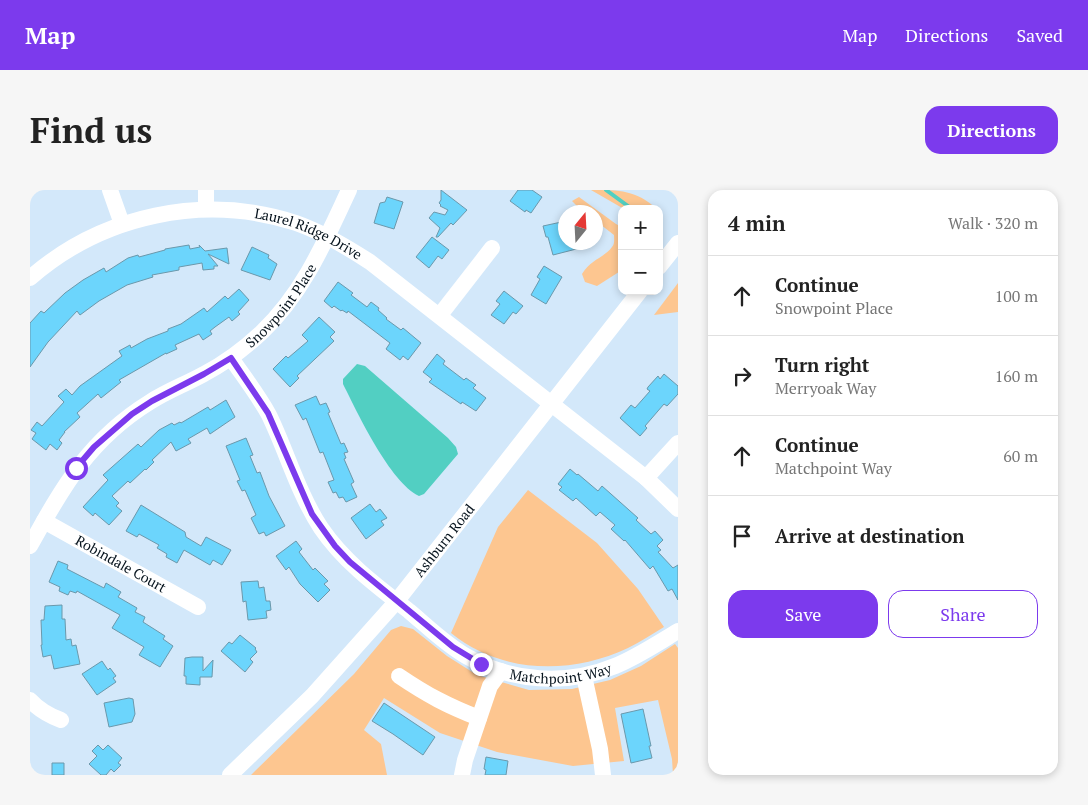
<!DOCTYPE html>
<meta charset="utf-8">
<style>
:root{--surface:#fff;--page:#f6f6f6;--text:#222;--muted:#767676;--line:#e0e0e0;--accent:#7c3aed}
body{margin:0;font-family:"PT Serif",serif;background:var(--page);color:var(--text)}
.controls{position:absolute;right:15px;top:15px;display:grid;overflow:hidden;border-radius:10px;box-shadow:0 2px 8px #0003}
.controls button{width:45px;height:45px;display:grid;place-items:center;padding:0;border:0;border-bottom:1px solid var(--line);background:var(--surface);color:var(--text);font:25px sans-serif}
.compass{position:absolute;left:528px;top:15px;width:45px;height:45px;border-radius:50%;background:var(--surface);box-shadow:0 2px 8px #0003;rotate:18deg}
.stop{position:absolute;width:15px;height:15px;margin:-11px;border:4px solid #7c3aed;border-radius:50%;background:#fff}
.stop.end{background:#7c3aed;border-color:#fff;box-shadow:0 1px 5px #0008}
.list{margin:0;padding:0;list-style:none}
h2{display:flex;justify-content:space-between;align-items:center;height:65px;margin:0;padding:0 20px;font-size:21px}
h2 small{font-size:16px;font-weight:400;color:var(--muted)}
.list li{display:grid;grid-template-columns:32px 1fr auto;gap:15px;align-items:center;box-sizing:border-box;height:80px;padding:0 20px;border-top:1px solid var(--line)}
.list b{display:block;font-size:19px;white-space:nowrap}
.list p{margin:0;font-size:16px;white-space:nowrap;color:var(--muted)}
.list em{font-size:16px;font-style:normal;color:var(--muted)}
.actions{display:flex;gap:10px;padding:15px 20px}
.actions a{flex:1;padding:11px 0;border:1px solid var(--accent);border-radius:15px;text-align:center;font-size:18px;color:var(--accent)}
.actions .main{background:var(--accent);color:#fff}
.icon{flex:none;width:28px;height:28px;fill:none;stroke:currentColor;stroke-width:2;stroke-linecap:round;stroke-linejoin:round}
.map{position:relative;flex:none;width:648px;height:585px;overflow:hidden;border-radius:15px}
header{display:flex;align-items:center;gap:30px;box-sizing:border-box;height:70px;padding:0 25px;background:var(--accent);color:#fff}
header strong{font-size:24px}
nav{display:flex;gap:28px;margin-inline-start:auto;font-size:18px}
.intro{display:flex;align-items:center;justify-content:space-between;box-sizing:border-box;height:120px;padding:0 30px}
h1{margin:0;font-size:35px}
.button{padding:12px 22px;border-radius:15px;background:var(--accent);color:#fff;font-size:18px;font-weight:700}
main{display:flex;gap:30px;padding:0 30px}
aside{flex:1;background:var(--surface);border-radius:15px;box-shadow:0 2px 8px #0003}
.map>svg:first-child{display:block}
</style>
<header>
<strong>Map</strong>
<nav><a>Map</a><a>Directions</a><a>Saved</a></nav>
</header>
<div class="intro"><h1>Find us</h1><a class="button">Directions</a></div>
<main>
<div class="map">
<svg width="648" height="585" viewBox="0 0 648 585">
<rect width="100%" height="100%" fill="#d3e8fa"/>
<path fill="#fdc690" d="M561,0C590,0 606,0 627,19H594Z
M549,7L586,34L592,37V80L567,96L555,92L552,84C561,69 574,68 582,57C585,54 584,49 584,45L566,31V22H553L542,11Z
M648,93V122L624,125Z
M498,300L567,353L608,399L634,437C622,444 610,452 598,458C540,485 472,484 421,443L468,337Z
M371,436L383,439L417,466L447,485L499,500L542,499L580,490L611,476L645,454L648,458V585H643L642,569L628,510L585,518L594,571L543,576L467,562L410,543L354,508L334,540L351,554L357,585H221L324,484L361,440Z"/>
<path fill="#52cfc2" d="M327,174L335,176L418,248L426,257L428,264L394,304L389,306C360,292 328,224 313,194V189Z"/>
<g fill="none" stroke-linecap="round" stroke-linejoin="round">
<path stroke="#52cfc2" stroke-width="4" d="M576,0L602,19"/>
</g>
<path fill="#6cd5fc" stroke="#6b98ab" d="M411,0L437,20L423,35L421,33L408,47H406L410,38L399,28L404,22L415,25L418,20L410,16L411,15L409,13L411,10Z
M488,0H502L512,7L501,23L496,20L495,22L480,11Z
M357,7L373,12L364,39L344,33L350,13L355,12Z
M536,31V52H557L558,56L523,65L518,47H516L513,36Z
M402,47L419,60L412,69L408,66L399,78L386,67Z
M159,55L160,59L170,57L169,55L175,61L197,58L199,74L178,64L188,76H184V79L173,80L172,73L149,77V80L122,85L123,87L97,95L69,111L50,125L47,121L18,152L0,177V133L11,121L14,123L35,103L53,90L74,78L76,82L98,68L108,65L109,67L135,60V59Z
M222,57L239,65L238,68L247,74L240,90L211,80Z
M514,76L532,87L516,114L501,105L510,89L507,87Z
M308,92L323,103L321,105L337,117L341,112L349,118L348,120L357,128L356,129L371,140L373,138L391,153L378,170L373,166L370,170L356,159L360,153L318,121L317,123L312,120L311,121L304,116L302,118L294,111Z
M209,99L219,110L208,122L210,124L202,131L199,127L185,137L180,141L182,144L173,150L169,144L145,155L147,159L136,164V163L89,190L91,192L71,208L68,204L47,223L50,227L34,242H35L29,250L32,253L27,260L20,254L16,260L2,249L6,243L1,240L7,232L12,236L34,212L28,206L36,199L42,205L50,196L92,166L89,161L100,155L101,158L117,149L138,141V139L151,134L174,118L177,122L195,106L198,109Z
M474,101L493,116L486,124L483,122L474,134L461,125L470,114L466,111Z
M289,127L305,142L300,147L304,151L267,186L269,188L260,197L243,179L256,166L258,168L278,151L272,145Z
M407,164L415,171L413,174L434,190L436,188L446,195L443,198L456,208L446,221L432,212L431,214L399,192L402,189L393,182Z
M634,184L648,196V204L637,216L634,214L615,236L617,238L610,246L590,228L601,215L605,218L620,201L617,199L618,197L628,186L630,189Z
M286,206L290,215L296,213L300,222L298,223L311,254L314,253L318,262L314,263L316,268L314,269L324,292L321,294L327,307L316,312L313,307L309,308L306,302L303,303L298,292L304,290L293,262L290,263L276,228L273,230L265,215Z
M196,210L205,227L180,244L177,238L158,249L161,253L146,261L141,252L122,270L124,272L116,280L115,279L100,293L98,291L82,306L89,313L86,316L92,321L79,335L65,323L63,326L53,317L78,290L73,285L108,254L111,257L129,240L142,233L144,235L150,232L151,233L178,217L180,220Z
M216,248L223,265L220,266L227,283L230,282L239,306L255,336L236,346L234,342L229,344L221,328L226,325L215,300L212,301L207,291L210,290L196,256Z
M540,279L547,285L548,284L568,301L572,296L608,328L606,330L621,344L625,341L633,350L627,356L631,360L628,362L643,378L648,375V410L642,399L638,401L623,376L620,379L595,350L594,351L581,339L585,335L570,322L566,326L546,308L543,311L529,300L532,297L528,294Z
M340,314L346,322L350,319L357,328L351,331L354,335L336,349L321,328Z
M111,315L155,342L156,347L171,356L176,347L201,360L192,375L183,370L180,375L154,360L147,373L136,367L137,364L127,358L129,355L109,344L107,347L96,341Z
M266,351L272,359L269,362L283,380L285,378L298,391L294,394L300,400L288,412L270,394L259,377L256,380L246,366Z
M28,371L38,375L37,379L74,398L76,393L91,402L88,407L107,418L105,422L115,427L113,432L135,446L133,449L143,456L130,477L109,465L114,457L82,438L90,425L47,401L46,403L40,401L38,405L29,401L30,397L19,392Z
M228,391L229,398L234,397L236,411H240L241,420L236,421L237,428L218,430L216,411L213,412L211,392Z
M32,415V429H35L36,450L41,449L42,456L46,455L50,474L24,479L21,465L13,467L11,455H12L11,430H14L15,416Z
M210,445L226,458L225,459L227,462L220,469L223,472L215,482L191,461L199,452L202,454Z
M162,467H173V481L183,470L182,487H170V495L156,494V486H154L155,468Z
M72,471L78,480L80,478L86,486L83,488L86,492L67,505L52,484Z
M99,508L103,509L105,524L102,532L79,537L74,513Z
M354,513L405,547L393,565L363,544L342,531Z
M613,519L621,556H619L622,568L601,573L591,524Z
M68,555L73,560L78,555L92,568L88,573L91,575L84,582L81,579L76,585H71L59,574L67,566L62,561Z
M456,567L478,571L476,585H455L456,580L454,579Z
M22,573H34V585H22Z"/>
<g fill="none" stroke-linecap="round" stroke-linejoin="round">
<g stroke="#fff" stroke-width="16">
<path d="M80,0L92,34"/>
<path d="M176,0V19"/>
<path d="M629,77L648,53"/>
<path id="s1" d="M0,88C72,25 174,3 266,33C292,42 317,57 340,72L616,288L648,319"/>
<path d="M410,125L462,58"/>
<path id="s2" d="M201,168C214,187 228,205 239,225C257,262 268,303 291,338C314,372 348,397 379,421C397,436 415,454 436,466C481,492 537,496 585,476C607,467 628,453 648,441"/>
<path d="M616,288L648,253"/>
<path id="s3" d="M14,331L168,417"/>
<path id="s4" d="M0,356C33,296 60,249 120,212C137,201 156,194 174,184C195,173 215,158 232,142C274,102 295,51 319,0"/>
<path d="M369,486C397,505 418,516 449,528"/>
<path d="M554,486L570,559L573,585"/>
<path d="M0,510C9,520 18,525 31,530"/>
<path id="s5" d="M200,585L282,506L366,412L610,101"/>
<path d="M432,585L435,570L460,496L471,481"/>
</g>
</g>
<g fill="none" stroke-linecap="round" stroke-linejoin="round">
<path stroke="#7c3aed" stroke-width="6" d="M46,278L64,257L102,224L122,211L174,184L201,168L238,223L282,324L305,356L320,372L423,457L451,474"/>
</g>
<g text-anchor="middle" stroke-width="4" stroke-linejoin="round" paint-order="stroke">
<g font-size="14" fill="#07141e" stroke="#fff">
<text dy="5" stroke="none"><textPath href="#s1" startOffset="299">Laurel Ridge Drive</textPath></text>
<text dy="5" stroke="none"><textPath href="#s4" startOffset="355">Snowpoint Place</textPath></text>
<text dy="5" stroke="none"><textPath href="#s5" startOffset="318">Ashburn Road</textPath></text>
<text dy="5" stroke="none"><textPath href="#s3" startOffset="88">Robindale Court</textPath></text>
<text dy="5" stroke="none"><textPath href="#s2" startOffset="486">Matchpoint Way</textPath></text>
</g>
</g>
</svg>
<div class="controls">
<button>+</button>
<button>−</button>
</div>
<svg class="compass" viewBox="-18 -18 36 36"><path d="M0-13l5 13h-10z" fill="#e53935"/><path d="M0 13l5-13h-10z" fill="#767676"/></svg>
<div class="stop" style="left:46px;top:278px"></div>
<div class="stop end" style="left:451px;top:474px"></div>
</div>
<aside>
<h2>4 min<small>Walk · 320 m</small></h2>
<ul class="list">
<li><svg class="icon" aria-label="ahead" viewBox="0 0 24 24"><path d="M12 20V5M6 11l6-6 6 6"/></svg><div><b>Continue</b><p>Snowpoint Place</p></div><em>100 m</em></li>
<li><svg class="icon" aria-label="right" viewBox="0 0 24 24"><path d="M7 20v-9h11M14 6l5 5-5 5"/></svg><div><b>Turn right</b><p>Merryoak Way</p></div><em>160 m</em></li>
<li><svg class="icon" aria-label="ahead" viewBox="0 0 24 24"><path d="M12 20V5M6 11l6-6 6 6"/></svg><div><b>Continue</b><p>Matchpoint Way</p></div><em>60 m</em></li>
<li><svg class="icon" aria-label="arrive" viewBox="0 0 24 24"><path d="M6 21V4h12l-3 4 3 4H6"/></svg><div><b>Arrive at destination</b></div></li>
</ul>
<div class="actions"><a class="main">Save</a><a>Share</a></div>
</aside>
</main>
